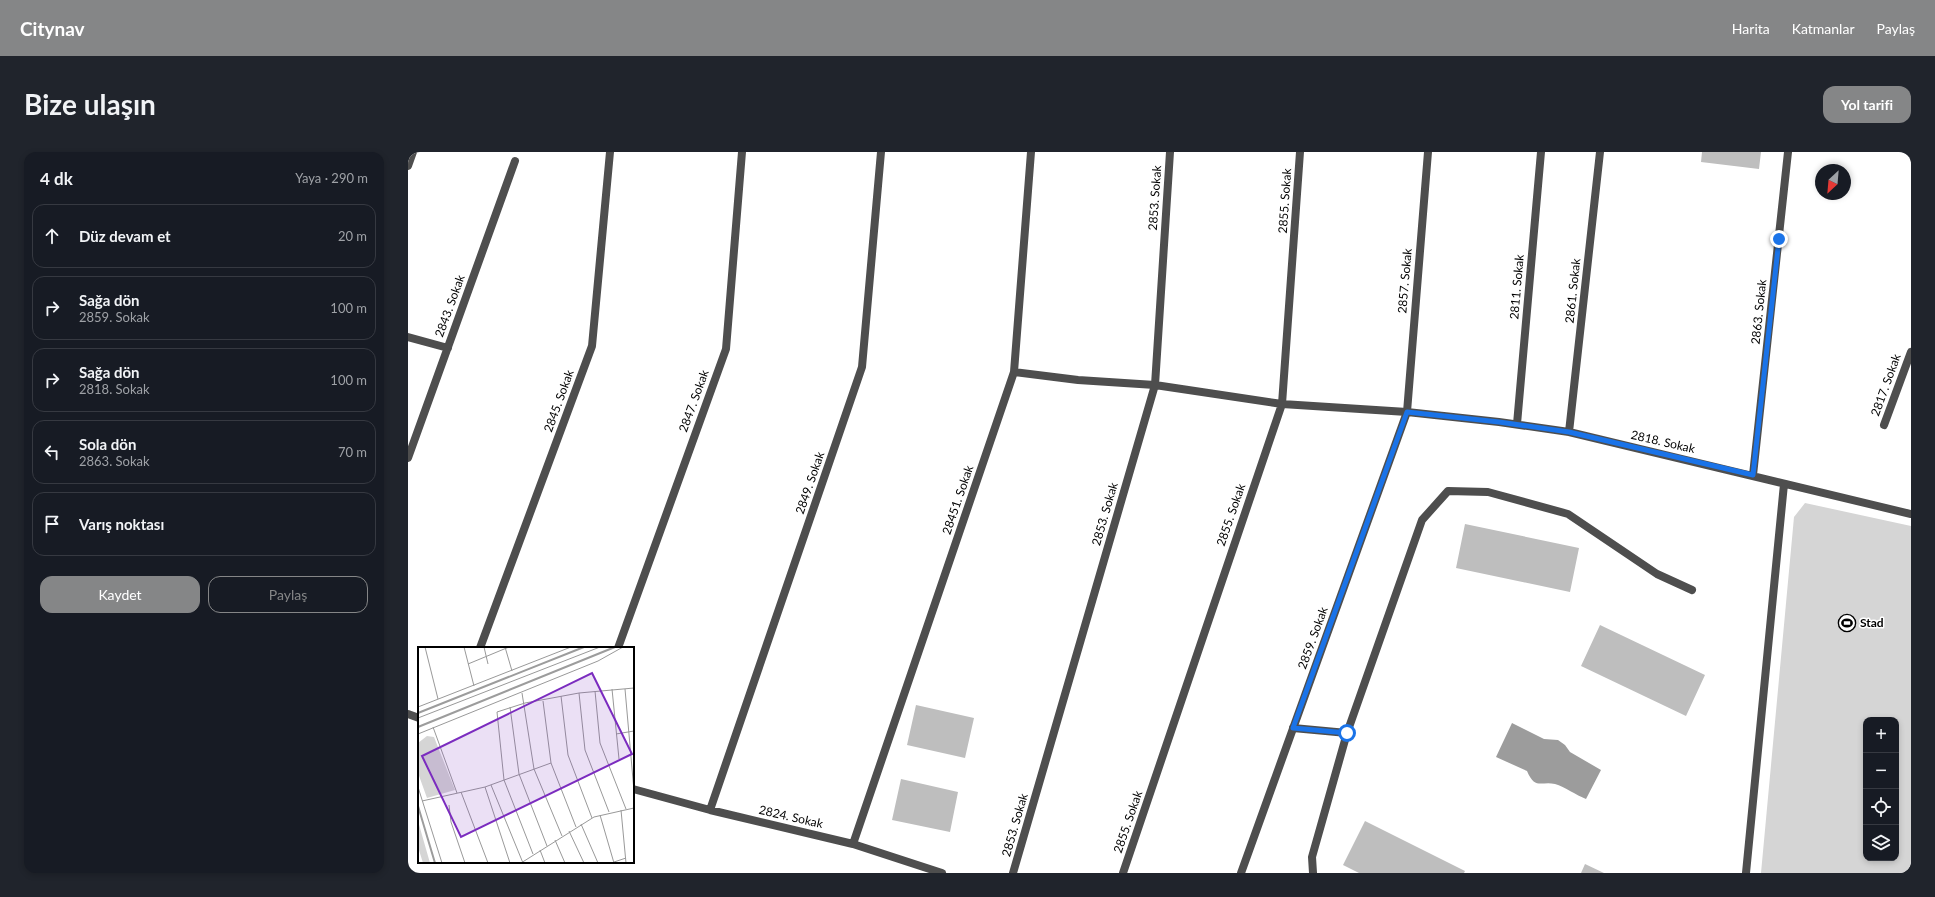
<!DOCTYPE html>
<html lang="tr">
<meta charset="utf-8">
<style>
:root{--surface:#171b24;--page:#20242c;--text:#f1f3f6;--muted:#9ea1a6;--line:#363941;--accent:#858687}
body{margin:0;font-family:Lato,sans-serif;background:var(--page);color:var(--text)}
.controls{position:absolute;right:12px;bottom:12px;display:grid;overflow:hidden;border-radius:8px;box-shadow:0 2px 6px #0003}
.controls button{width:36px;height:36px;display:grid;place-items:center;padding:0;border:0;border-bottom:1px solid var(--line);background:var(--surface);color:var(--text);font:20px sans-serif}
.compass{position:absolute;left:1407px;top:12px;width:36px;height:36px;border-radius:50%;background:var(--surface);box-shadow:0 2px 6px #0003;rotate:206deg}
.stop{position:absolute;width:12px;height:12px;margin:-9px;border:3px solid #1a73e8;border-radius:50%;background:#fff}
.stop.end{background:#1a73e8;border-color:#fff;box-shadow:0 1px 4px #0008}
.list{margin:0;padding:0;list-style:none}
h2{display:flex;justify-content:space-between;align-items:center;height:52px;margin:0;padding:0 16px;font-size:17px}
h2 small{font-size:13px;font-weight:400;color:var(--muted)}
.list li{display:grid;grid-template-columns:26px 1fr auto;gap:12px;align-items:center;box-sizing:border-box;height:64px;margin:0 8px 8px;padding:0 8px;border:1px solid var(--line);border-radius:12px}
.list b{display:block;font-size:15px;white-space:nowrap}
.list p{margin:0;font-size:13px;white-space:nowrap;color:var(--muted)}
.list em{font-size:13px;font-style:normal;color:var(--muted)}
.actions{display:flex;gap:8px;padding:12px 16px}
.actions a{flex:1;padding:9px 0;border:1px solid var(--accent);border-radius:12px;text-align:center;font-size:14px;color:var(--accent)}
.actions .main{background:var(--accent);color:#fff}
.icon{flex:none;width:22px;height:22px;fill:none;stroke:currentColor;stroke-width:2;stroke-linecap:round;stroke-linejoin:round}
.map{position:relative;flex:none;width:1503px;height:721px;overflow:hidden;border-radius:12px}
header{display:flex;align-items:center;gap:24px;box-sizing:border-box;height:56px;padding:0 20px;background:var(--accent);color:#fff}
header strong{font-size:19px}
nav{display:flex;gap:22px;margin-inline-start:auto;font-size:14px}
.intro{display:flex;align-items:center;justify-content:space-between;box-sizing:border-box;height:96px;padding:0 24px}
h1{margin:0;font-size:28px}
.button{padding:10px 18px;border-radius:12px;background:var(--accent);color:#fff;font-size:14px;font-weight:700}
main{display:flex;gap:24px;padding:0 24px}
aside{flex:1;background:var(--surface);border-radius:12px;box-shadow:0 2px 6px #0003}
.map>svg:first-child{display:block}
</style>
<header>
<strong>Citynav</strong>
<nav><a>Harita</a><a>Katmanlar</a><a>Paylaş</a></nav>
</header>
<div class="intro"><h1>Bize ulaşın</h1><a class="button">Yol tarifi</a></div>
<main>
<aside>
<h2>4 dk<small>Yaya · 290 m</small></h2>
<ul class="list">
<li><svg class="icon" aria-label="ahead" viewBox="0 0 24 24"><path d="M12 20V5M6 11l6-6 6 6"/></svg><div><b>Düz devam et</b></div><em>20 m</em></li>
<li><svg class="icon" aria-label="right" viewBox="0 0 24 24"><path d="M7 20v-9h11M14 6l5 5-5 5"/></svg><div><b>Sağa dön</b><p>2859. Sokak</p></div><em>100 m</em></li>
<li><svg class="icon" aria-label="right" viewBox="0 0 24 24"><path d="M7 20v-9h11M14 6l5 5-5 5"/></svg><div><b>Sağa dön</b><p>2818. Sokak</p></div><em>100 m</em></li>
<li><svg class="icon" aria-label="left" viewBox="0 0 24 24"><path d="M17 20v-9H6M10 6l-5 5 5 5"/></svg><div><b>Sola dön</b><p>2863. Sokak</p></div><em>70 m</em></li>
<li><svg class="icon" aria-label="arrive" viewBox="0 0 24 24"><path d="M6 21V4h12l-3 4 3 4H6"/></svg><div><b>Varış noktası</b></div></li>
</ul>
<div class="actions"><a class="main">Kaydet</a><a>Paylaş</a></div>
</aside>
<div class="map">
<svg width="1503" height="721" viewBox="0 0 1503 721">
<rect width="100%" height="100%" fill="#fff"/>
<path fill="#d5d5d5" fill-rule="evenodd" d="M1397,351L1503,374V721H1353L1386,365ZM1458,568H1488V706H1458Z"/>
<path fill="#9c9c9c" d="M1104,571L1136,587L1150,588L1157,593L1162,600L1193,618L1178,647C1168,643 1157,635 1147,632C1133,629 1127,638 1119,619L1088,605Z"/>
<path fill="#bebebe" d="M1294,0H1353L1351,17L1293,10Z
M1057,372L1171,396L1162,440L1048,416Z
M1192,473L1297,523L1278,564L1173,514Z
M508,553L566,566L557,606L499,593Z
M493,627L550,640L542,680L484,668Z
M957,669L1057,719L1056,721H951L935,713Z
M1177,712L1196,721H1173Z"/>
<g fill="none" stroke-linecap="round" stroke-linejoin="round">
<path stroke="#4e4e4e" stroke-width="8" d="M885,576L939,581L904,705L905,721
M939,581L1014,368L1040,339L1080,340L1160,362L1249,422L1284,438"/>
<path stroke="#4e4e4e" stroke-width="8" d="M0,14L5,0
M0,185L40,196
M606,220L670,228L747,233L874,252L999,260L1091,270L1161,280L1503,362
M1109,272L1133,0
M1476,273L1503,200
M1161,280L1192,0
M0,306L107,9
M1345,323L1380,0
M72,496L184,194L202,0
M210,496L318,197L334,0
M0,562L11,566
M225,637L302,658L445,692L534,721
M302,658L454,215L473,0
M445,692L606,220L623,0
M605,721L747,233L762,0
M715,721L874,252L892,0
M833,721L999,260L1020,0
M1338,721L1376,332"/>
</g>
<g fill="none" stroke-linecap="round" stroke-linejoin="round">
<path stroke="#1a73e8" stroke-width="5" d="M939,581L885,576L999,260L1091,270L1161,280L1345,323L1371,87"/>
</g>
<defs>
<symbol id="stadium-ring" viewBox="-11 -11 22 22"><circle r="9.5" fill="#fff" stroke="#000" stroke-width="1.5"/><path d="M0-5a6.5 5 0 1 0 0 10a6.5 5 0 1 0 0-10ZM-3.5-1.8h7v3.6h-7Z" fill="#000"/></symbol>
</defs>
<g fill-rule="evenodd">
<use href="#stadium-ring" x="1429" y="461" width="20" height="20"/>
</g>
<g text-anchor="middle" stroke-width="3" stroke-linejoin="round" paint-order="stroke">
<g font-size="12" fill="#000" stroke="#fff">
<text transform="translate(747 46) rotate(-86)" y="4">2853. Sokak</text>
<text transform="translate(877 49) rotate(-86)" y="4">2855. Sokak</text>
<text transform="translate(997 129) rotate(-85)" y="4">2857. Sokak</text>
<text transform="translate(1109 135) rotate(-85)" y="4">2811. Sokak</text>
<text transform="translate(1165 139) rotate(-84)" y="4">2861. Sokak</text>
<text transform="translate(42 154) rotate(-70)" y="4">2843. Sokak</text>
<text transform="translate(1351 160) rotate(-84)" y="4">2863. Sokak</text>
<text transform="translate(1478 233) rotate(-70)" y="4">2817. Sokak</text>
<text transform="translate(151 249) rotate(-70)" y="4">2845. Sokak</text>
<text transform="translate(286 249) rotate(-70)" y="4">2847. Sokak</text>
<text transform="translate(1255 290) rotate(13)" y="4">2818. Sokak</text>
<text transform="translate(402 331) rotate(-71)" y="4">2849. Sokak</text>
<text transform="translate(550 348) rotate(-71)" y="4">28451. Sokak</text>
<text transform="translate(697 362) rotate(-74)" y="4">2853. Sokak</text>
<text transform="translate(823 363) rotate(-71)" y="4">2855. Sokak</text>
<text transform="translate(905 486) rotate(-70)" y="4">2859. Sokak</text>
<text transform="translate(383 665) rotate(13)" y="4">2824. Sokak</text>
<text transform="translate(720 670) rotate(-71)" y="4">2855. Sokak</text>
<text transform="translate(607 673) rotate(-74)" y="4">2853. Sokak</text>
</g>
<g font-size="12" font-weight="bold" fill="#000" stroke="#fff" text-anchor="start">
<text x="1452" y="475">Stad</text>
</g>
</g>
<g transform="translate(10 495)">
<rect width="216" height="216" fill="#fff"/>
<path d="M9,89L16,90L37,143L9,151L0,126V96ZM0,174L12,216H5L0,200Z" fill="#d5d5d5"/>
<path fill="none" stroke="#9c9c9c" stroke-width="2" d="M0,66L166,0M0,80L197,0M0,159L17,216"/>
<path fill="none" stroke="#999" stroke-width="1" d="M7,0L20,52M46,0L56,39M66,0L70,17M87,0L94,24M50,17L91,0M194,42L201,112M207,42L216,144M177,44L182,96L208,162M104,46L116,122L144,189M161,46L167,103L191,165M143,49L150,108L174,171M125,54L133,116L158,180M0,60L153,0M92,60L101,127L129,199M0,71L182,0M15,80L39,146M0,87L180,14L205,0M198,87L216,84M73,138L105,216M0,140L24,216M67,140L92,216M43,145L70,216M4,154L67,140L133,116M31,158L33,175L47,216M203,163L208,216M182,168L196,216M163,177L180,216M151,184L166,216M137,193L147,216M122,203L127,216M115,207L86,133L79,65L107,56L161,46L216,41M196,215L208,211M103,216L176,170L216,161"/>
<path fill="#7b2cbf" fill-opacity="0.15" stroke="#7b2cbf" stroke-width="2" d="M174,26L214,107L43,190L4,109Z"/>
<rect width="216" height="216" fill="none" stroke="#000" stroke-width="2"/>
</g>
</svg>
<div class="controls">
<button>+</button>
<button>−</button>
<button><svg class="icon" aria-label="locate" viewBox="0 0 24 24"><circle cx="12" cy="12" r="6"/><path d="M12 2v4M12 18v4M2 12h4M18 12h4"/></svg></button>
<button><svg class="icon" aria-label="layers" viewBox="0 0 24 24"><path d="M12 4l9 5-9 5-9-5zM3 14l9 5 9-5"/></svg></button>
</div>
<svg class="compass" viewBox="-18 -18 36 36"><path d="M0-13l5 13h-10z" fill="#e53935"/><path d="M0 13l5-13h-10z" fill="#9ea1a6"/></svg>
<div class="stop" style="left:939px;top:581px"></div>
<div class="stop end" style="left:1371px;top:87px"></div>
</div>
</main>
